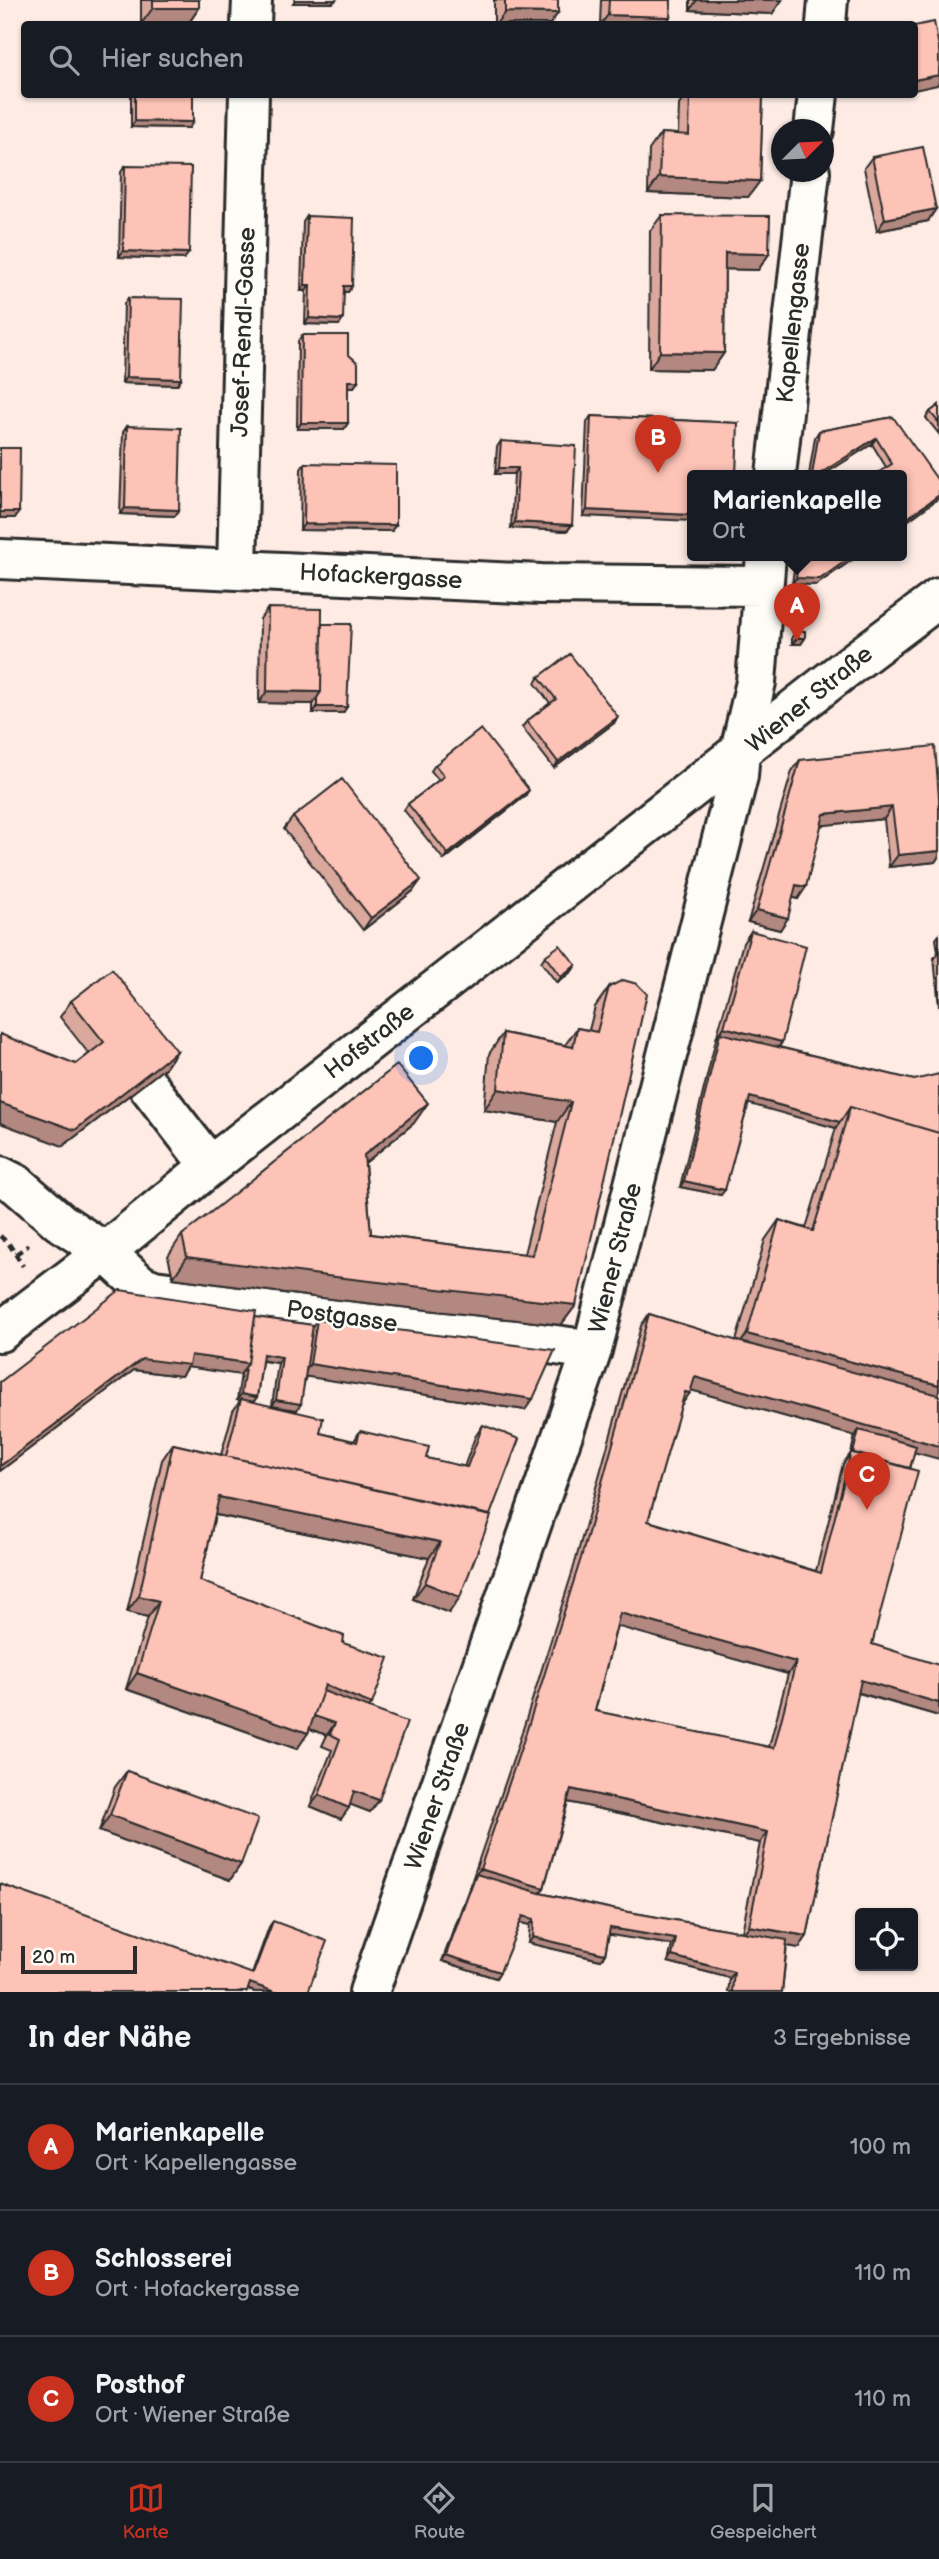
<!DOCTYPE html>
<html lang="de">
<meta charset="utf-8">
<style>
:root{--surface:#171b24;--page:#242831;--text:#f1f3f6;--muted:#9ea1a6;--line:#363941;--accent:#c8321e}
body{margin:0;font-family:"Balsamiq Sans",sans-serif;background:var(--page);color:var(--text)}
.controls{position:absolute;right:21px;bottom:21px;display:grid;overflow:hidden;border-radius:7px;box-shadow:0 2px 5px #0004}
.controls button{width:63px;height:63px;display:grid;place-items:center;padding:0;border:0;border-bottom:2px solid var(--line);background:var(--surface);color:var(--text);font:35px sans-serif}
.compass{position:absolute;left:771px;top:119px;width:63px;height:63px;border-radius:50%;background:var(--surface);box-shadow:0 2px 5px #0004;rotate:66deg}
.scale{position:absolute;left:21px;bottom:18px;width:116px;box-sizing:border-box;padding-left:7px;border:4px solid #2b2b2b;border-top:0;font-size:19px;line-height:24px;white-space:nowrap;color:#2b2b2b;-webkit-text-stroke:5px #fdfcf7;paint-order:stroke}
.you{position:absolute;left:422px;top:1059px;width:24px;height:24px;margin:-18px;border:5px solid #fff;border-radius:50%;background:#1a73e8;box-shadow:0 0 0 10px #1a73e833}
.badge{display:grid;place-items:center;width:46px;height:46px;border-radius:50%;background:var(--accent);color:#fff;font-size:23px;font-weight:700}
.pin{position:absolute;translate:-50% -58px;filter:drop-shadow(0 2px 4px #0008)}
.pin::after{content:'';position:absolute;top:37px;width:24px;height:21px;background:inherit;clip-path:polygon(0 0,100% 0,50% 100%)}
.popup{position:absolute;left:687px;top:470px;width:220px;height:91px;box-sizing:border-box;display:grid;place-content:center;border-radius:7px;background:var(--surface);filter:drop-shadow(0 2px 5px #0005);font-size:23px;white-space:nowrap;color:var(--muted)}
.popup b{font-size:26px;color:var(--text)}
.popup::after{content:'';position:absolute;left:50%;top:100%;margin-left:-14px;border:14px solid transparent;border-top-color:var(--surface)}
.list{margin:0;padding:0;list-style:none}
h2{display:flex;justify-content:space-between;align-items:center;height:91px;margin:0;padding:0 28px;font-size:30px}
h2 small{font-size:23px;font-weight:400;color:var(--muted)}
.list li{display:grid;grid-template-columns:46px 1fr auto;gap:21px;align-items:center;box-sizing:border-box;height:126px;padding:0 28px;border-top:2px solid var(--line)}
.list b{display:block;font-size:26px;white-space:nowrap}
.list p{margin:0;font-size:23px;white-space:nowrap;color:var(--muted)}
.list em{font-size:23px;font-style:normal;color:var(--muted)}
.icon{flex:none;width:38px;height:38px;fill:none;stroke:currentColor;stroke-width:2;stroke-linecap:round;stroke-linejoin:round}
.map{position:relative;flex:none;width:939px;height:1992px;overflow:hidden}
.search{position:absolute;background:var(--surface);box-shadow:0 2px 5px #0004;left:21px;right:21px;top:21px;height:77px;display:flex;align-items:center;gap:18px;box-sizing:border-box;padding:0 24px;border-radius:7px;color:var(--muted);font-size:26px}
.sheet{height:469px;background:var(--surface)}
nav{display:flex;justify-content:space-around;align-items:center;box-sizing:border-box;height:98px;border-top:2px solid var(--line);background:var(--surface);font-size:19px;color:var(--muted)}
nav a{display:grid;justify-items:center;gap:4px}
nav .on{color:var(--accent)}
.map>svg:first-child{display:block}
</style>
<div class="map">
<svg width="939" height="1992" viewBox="0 0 939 1992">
<rect width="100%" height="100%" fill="#fdebe4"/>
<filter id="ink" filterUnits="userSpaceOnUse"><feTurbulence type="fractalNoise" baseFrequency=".0143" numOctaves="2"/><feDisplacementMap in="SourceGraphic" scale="14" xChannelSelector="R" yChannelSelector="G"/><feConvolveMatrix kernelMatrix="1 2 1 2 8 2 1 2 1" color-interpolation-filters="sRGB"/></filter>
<g filter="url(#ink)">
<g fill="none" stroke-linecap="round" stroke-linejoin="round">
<defs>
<path id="minor" d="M251,24L252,0
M826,24L828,0
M814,130L818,94
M776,475L810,172
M0,559L541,584L762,586
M237,569L249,94
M146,1083L210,1166
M0,1176L16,1184L60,1222L105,1252L141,1285L154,1290L592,1350
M369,1992L592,1350L738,776L740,751L756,682L766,555"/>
<path id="major" d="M0,1332L105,1252L210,1166L845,669L939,598"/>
</defs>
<use href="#minor" stroke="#2b2b2b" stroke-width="44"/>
<use href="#major" stroke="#2b2b2b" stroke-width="44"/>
<path stroke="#2b2b2b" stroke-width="4.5" stroke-dasharray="7 5" stroke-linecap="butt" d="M0,1236L9,1244L23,1266
M16,1254L29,1245"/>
<use href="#minor" stroke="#fdfcf7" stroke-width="38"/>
<use href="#major" stroke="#fdfcf7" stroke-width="38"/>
</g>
<path fill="#daa89d" stroke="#2b2b2b" stroke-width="2" fill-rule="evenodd" d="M141,0H199V8L188,24H141Z
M494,0H558V13L550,24H494Z
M601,0H671L670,17L665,24H600Z
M690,0H782L772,14L690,10Z
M131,94H193L189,128L131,127Z
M686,94H763L760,181L748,197L648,193L649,150L661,133L678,134L679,105Z
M872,157L928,221L877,231L864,168Z
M125,166L184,259L119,257L121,172Z
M662,215L769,254L758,270L725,269L724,353L712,370L649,369L650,231Z
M307,216L352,286L348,292H344L339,325L305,324L306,291H301L303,222Z
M128,298L177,385L122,383L124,304Z
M302,335L348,354L358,381L354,387H348V423L344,429H297L298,341Z
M939,405V434L926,418L930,412Z
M591,416L738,423L583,516L587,422Z
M893,417L902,525L886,467L872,444L823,475H809L815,437L819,431Z
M127,426L179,510L175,516L120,514L123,432Z
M501,441L572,525L567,531L511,528L514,474H495L497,447Z
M305,463L391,531L300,530L301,469Z
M796,555H859L816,585L792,584Z
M268,608L322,624L343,713H313V704L259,703L260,619Z
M796,631L805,638L801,644H792V637Z
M539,677L614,723L554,768L522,727L527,721L550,703L535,683Z
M800,760L939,798V856L935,862L889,867L884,819L821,825L798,899L793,897L780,930L748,922L792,771Z
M435,765L525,796L444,860L404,810L408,804L439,780L431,771Z
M293,817L413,891L363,930L284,829Z
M751,931L782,1042L779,1047L914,1080V1452L872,1644L939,1716L858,1693L807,1936L799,1948L787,1946L782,1992H728L730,1978L668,1962L672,1945L609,1934L605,1954L601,1960L528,1943L530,1925L520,1923L496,1978L442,1961L472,1880L517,1748L573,1570L641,1326L649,1314L736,1341L765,1240L779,1220L806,1228L836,1128L749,1103L721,1195L680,1187L716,1039L743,943ZM691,1390L855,1436L851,1453L843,1464L816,1571L648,1521L681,1404H682ZM617,1626L788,1674L769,1747L595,1711ZM568,1802L760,1843L742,1932L612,1909L540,1893L544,1888Z
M939,935V1007L934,958L938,952L936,939Z
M545,956L576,965L572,971L557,983L541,962Z
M609,987L576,1305L561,1325L313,1297L173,1278L168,1256L182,1235L414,1123L365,1163L371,1234L524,1254L557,1122L484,1110L489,1054L503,1033L565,1045L577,1028L589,1030L595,1007Z
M71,1001L177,1051L166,1067L63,1146L76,1064L89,1054L60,1017Z
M255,1317L313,1325L317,1320L525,1410L306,1376L297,1410L272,1406L278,1363L262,1361L257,1397L253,1402L320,1433L354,1441L360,1431L426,1458L464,1467L475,1437L483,1425L449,1613L413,1599L429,1558L215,1515L200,1581L343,1643L372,1704L369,1708L379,1800L370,1812L350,1804L341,1819L310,1806L332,1750L322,1746L327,1735L310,1729L297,1749L126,1689L148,1617L127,1612L162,1460L173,1444L221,1455L233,1411L240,1401L237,1400L241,1374L187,1367L181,1376L134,1370L0,1471V1382Z
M127,1771L241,1864L230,1880L99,1831L115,1787Z
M273,1921L308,1992H255L248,1990L252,1974L269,1927Z"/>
<path fill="#b28880" stroke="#2b2b2b" stroke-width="2" d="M295,0H336L333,3H293Z
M697,0H782L772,14L690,10Z
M153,8H199L188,24H141Z
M505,12L558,13L550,24H496Z
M608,15L670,17L665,24H601Z
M939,75V82L937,85L914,90V80Z
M135,121L193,122L189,128L131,127Z
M659,177L760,181L748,197L648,193Z
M936,209L928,221L877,231L885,219Z
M123,251L189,253L184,259L119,257Z
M725,253L769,254L758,270L714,269Z
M305,285H310L306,291H301Z
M344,286H352L348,292H340Z
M309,318L343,320L339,325L305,324Z
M660,352L724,353L712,370L649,369Z
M126,377L181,379L177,385L122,383Z
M348,381H358L354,387H344Z
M301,423H348L344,429H297Z
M876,438L872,444L823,475H818Z
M499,468H518L514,474H495Z
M939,495V498L902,525V522Z
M125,508L179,510L175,516L120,514Z
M587,510L692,515V521L583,516Z
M0,512H19L15,518H0Z
M515,522L572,525L567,531L511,528Z
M304,524L396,525L391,531L300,530Z
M854,555H859L816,585L792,584L796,578Z
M797,638H805L801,644H792Z
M267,691L321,692L313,704L259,703Z
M317,707H347L343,713H313Z
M618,717L614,723L554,768L558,762Z
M529,790L525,796L444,860L448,854Z
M892,807L884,819L816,826L824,814Z
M939,851V856L935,862L889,867L898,855Z
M421,880L413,891L363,930L371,918Z
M796,885L806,887L798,899L788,896Z
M757,910L788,918L780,930L748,922Z
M576,965L572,971L557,983L561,977Z
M724,1027L782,1042L774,1053L720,1033L716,1039Z
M177,1051L166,1067L63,1146L0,1123V1103Z
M498,1089L571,1102L557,1122L484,1110Z
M750,1097L840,1122L836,1128L746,1103Z
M428,1103L414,1123L350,1175L364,1155Z
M684,1181L725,1190L721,1195L680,1187Z
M187,1257L576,1305L561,1325L313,1297L173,1278Z
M747,1334L939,1385V1405L733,1354Z
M263,1354L282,1357L278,1363L259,1360Z
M191,1355L248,1363L240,1375L187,1367L181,1376L134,1370L0,1471V1466L142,1359Z
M310,1364L533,1399L525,1410L302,1376Z
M695,1377L939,1446V1459L858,1437L859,1430L855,1436L687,1389Z
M685,1392L690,1393L682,1404L677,1403Z
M241,1394L257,1397L253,1403L237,1400Z
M276,1400L301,1404L297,1410L272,1406Z
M219,1497L440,1542L429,1558L207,1513Z
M425,1583L460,1597L449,1613L413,1599Z
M139,1596L159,1601L148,1617L127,1612Z
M620,1613L796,1662L788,1674L612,1625Z
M137,1673L308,1733L297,1749L126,1689Z
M861,1680L939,1703V1716L853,1691Z
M325,1685L372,1704L361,1720L317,1703Z
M313,1715L335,1723L327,1735L304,1727Z
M571,1789L768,1832L760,1843L563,1801Z
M354,1791L379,1800L370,1812L346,1803Z
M319,1795L349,1808L341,1819L310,1806Z
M110,1815L241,1864L230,1880L99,1831Z
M480,1869L544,1888L536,1899L476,1874Z
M523,1916L534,1919L530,1925L518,1922Z
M749,1926L807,1936L799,1948L740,1938Z
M610,1928L676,1939L672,1945L605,1934Z
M533,1937L605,1954L601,1960L528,1943Z
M446,1955L500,1972L496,1978L442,1961Z
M672,1956L734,1972L730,1978L668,1962Z
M250,1983L275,1992H255L246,1989Z"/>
<path fill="#fec3b7" stroke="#2b2b2b" stroke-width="2" fill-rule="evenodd" d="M153,0H199V8H153Z
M505,0H558V13L505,12Z
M609,0H671L670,17L608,15Z
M934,22L939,47V75L914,80V26Z
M135,94H193V122L135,121Z
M690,94H763L760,181L659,177L661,133L689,135Z
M923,147L936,209L885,219L872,157Z
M125,166L191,167L189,253L123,251Z
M662,215L770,216L769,254L725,253L724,353L660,352Z
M307,216L354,218L352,286H344L343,320L309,318L310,285H305Z
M128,298L183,299L181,379L126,377Z
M302,335H348V354L358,363V381H348V423H301Z
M939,405V423L930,412Z
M591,416L738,423L736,475H692V515L587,510Z
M893,417L939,482V495L902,522V475H874L892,464L876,438L818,475H812L819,431Z
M127,426L181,428L179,510L125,508Z
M501,441L576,446L572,525L515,522L518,468H499Z
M0,448H20L19,512H0Z
M305,463L396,465V525L304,524Z
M799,555H854L820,579L796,578Z
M268,608L322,609L321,692L267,691Z
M322,624H351L347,707H317V698L321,692Z
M796,631H805V638H797Z
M570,654L618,717L558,762L527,721L556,699L539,677Z
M481,729L529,790L448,854L408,804L444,776L435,765Z
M935,746L939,798V851L898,855L892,807L824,814L806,887L796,885L788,918L757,910L800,760Z
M342,779L421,880L371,918L293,817Z
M751,931L806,946L782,1042L724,1027Z
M560,945L576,965L561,977L545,956Z
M112,969L177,1051L75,1130L0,1103V1034L76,1064L104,1042L71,1001Z
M623,980L637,984L647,994L576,1305L327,1276L187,1257L182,1235L397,1065L428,1103L364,1155L371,1234L532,1255L571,1102L498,1089L503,1033L573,1047L577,1028L597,1032L609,987Z
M720,1033L914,1080L939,1074V1133L850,1107L840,1122L750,1097L725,1190L684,1181Z
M850,1107L939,1133V1385L747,1334L779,1220L813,1231Z
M120,1290L256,1311L248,1363L191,1355L189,1365L142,1359L0,1466V1382Z
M649,1314L741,1342L939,1395V1446L695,1377L690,1393L685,1392L648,1521L821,1573L851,1452L918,1471L872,1644L939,1665V1703L861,1680L807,1936L749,1926L768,1832L571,1789L544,1888L480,1869L525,1736L581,1558ZM620,1613L796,1662L774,1748L595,1711Z
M255,1317L313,1325L301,1404L276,1400L282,1357L263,1354L257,1397L241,1394L245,1368L248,1363Z
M317,1320L555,1350L533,1399L310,1364Z
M241,1399L323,1418L320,1433L357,1442L360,1431L429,1447L426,1458L467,1467L483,1425L519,1439L490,1515L226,1456Z
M859,1430L916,1446L910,1468L853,1453Z
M173,1444L491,1516L460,1597L425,1583L440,1542L219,1497L200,1581L344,1636L343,1643L389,1658L372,1704L325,1685L308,1733L137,1673L159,1601L139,1596Z
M323,1691L407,1722L379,1800L354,1791L349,1808L319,1795L340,1739L330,1734L335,1723L314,1716Z
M127,1771L258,1819L241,1864L110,1815Z
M476,1874L540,1893L612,1909L787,1940L782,1992H732L734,1972L672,1956L676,1939L610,1928L605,1954L533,1937L534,1919L523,1916L500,1972L446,1955Z
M0,1884L253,1974L273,1921L327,1941L308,1992H275L250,1983L247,1992H0Z"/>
</g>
<g text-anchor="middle" stroke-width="5" stroke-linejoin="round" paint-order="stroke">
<g font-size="24" fill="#2b2b2b" stroke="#fdfcf7">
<text transform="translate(793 323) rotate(-84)" y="8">Kapellengasse</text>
<text transform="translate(243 332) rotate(-88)" y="8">Josef-Rendl-Gasse</text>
<text transform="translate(381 576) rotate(3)" y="8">Hofackergasse</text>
<text transform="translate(809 699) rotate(-39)" y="8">Wiener Straße</text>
<text transform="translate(369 1041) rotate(-38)" y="8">Hofstraße</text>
<text transform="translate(615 1258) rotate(-76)" y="8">Wiener Straße</text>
<text transform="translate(342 1316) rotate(8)" y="8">Postgasse</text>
<text transform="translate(437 1796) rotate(-71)" y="8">Wiener Straße</text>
</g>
</g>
</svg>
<div class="controls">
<button><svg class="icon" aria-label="locate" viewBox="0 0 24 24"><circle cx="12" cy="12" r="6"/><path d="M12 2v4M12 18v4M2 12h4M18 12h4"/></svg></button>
</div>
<svg class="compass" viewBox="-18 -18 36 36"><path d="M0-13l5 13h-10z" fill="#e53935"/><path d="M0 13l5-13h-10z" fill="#9ea1a6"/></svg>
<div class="scale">20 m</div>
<div class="you"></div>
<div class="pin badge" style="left:797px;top:641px">A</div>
<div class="popup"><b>Marienkapelle</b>Ort</div>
<div class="pin badge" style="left:658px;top:473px">B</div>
<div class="pin badge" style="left:867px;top:1510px">C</div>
<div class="search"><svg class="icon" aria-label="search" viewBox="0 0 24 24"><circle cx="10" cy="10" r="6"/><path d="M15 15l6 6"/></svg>Hier suchen</div>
</div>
<section class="sheet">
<h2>In der Nähe<small>3 Ergebnisse</small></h2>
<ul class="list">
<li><span class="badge">A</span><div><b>Marienkapelle</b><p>Ort · Kapellengasse</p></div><em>100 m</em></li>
<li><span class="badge">B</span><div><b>Schlosserei</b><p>Ort · Hofackergasse</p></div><em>110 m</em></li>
<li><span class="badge">C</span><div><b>Posthof</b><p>Ort · Wiener Straße</p></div><em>110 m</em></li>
</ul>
</section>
<nav>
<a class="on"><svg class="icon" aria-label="map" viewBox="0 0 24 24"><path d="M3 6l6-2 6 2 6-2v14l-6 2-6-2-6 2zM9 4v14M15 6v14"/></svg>Karte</a>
<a><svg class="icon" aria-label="directions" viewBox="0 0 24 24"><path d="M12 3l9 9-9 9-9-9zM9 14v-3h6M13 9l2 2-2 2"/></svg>Route</a>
<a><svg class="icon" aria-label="saved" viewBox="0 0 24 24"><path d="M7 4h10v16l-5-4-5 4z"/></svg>Gespeichert</a>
</nav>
